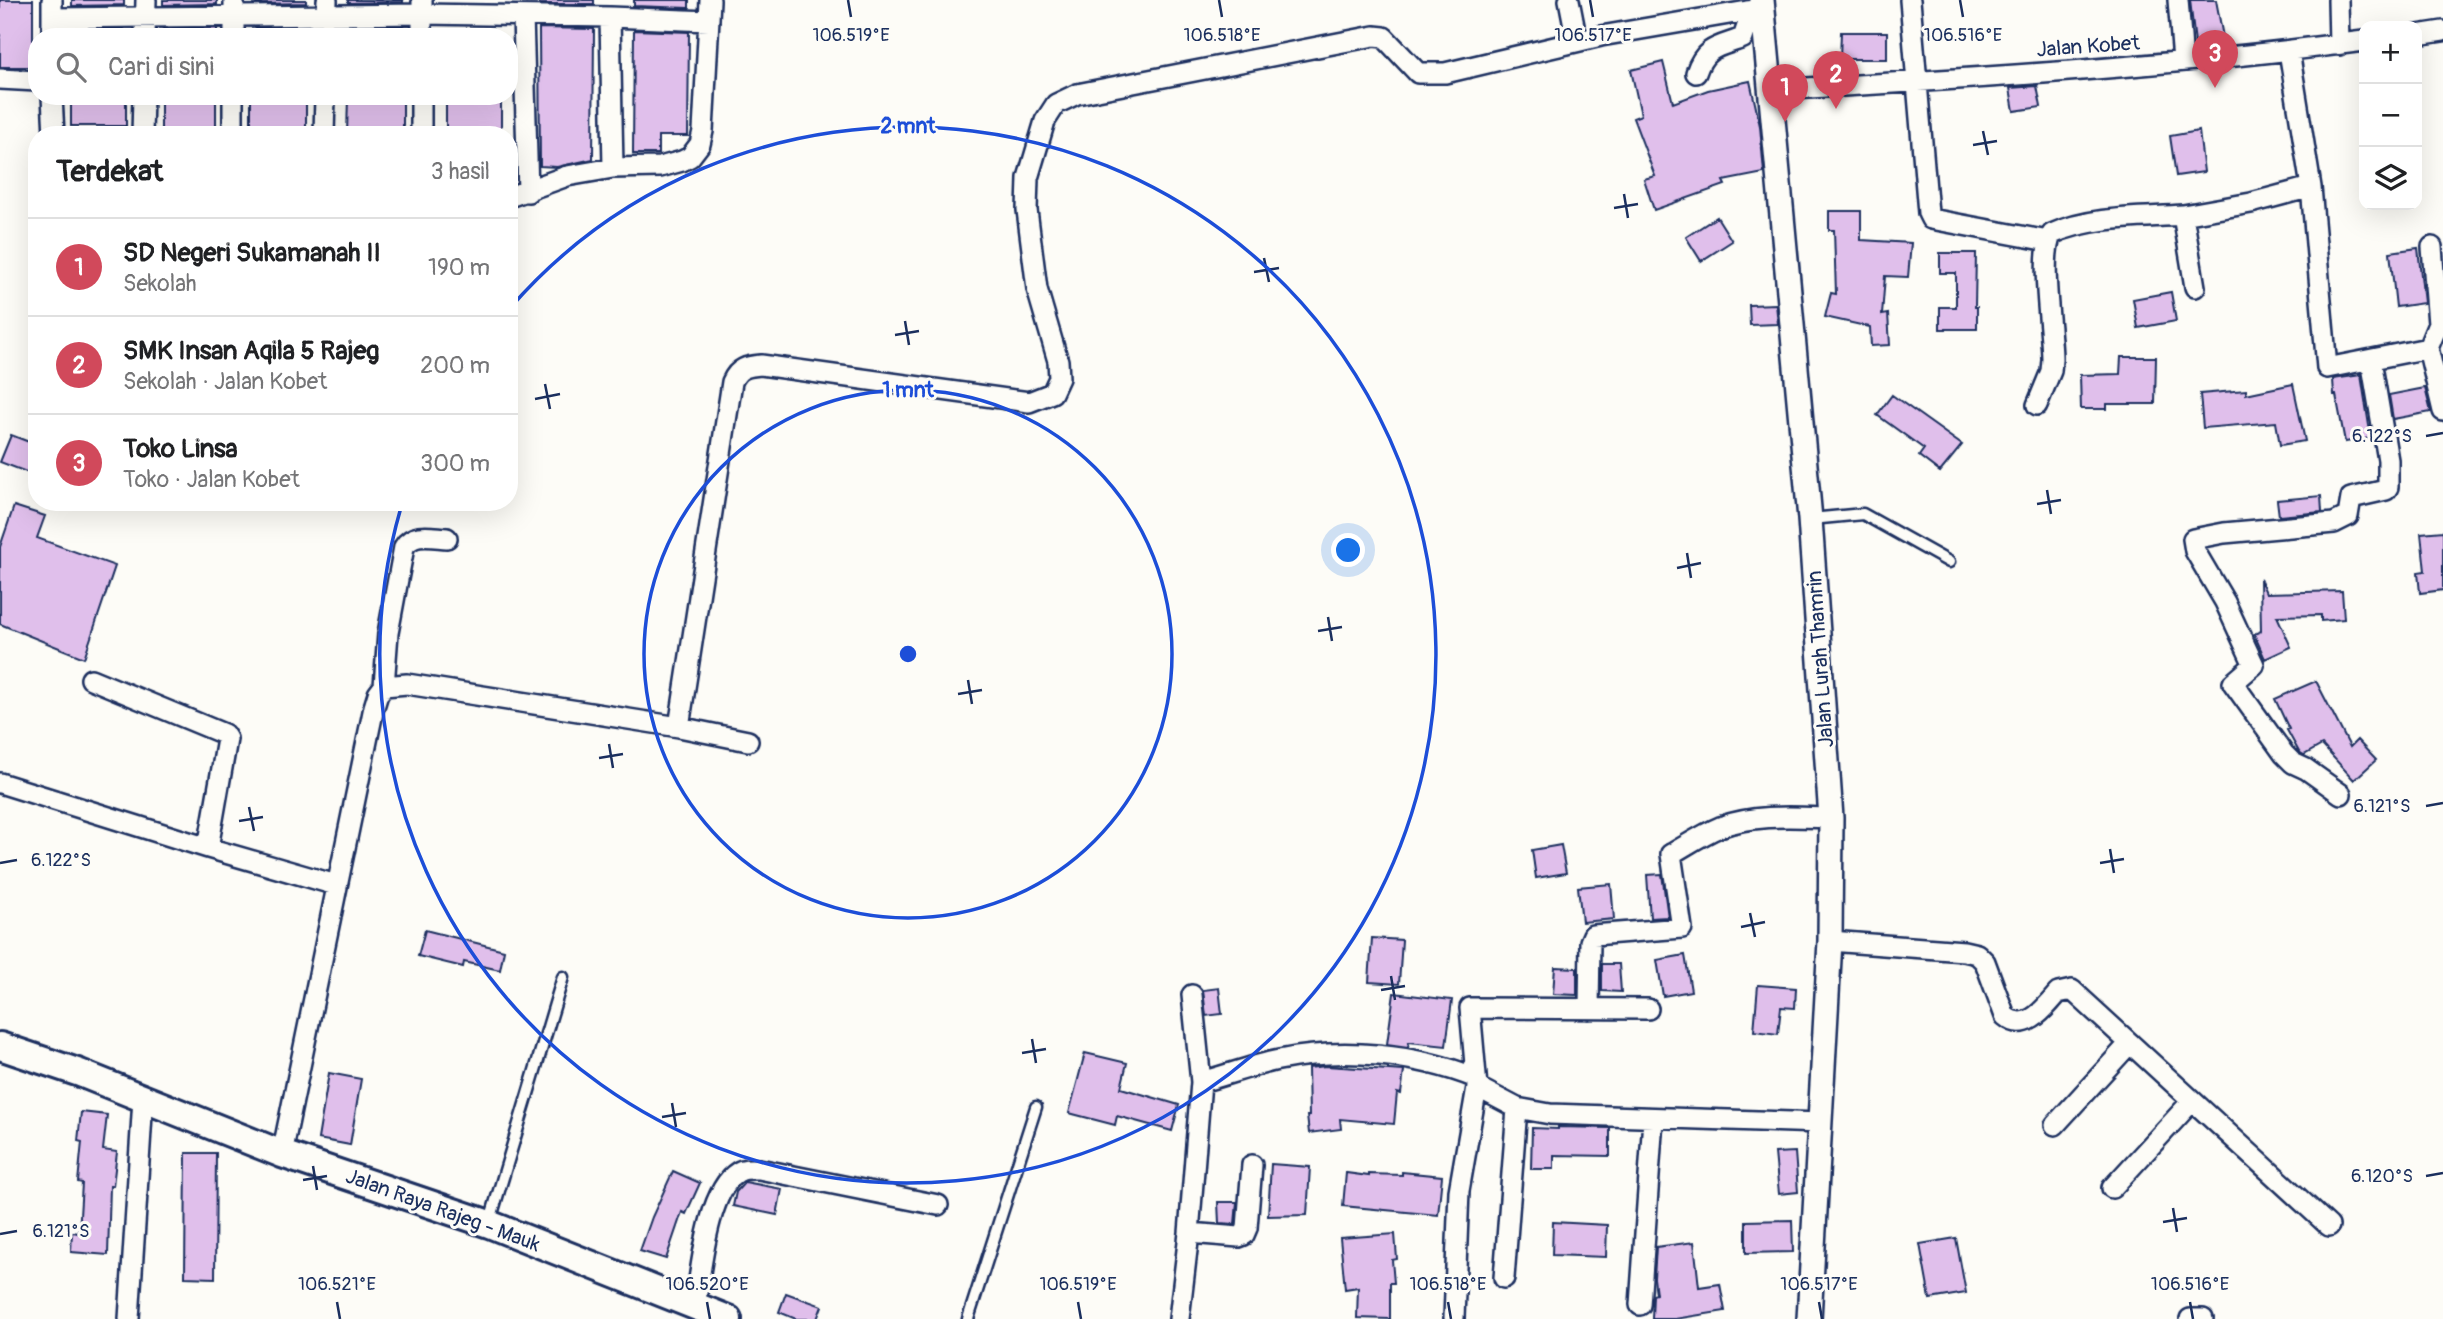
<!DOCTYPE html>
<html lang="id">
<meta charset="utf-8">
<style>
:root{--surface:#fff;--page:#f6f6f6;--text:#202124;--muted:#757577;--line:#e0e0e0;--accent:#d1495b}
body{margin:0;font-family:Pangolin,sans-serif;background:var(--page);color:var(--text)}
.controls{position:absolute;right:21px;top:21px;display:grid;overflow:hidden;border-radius:14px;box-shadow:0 7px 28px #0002}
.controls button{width:63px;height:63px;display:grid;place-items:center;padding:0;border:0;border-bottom:2px solid var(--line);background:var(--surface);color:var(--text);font:35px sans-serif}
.you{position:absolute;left:1349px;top:551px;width:24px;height:24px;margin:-18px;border:5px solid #fff;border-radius:50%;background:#1a73e8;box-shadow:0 0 0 10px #1a73e833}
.badge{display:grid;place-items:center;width:46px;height:46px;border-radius:50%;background:var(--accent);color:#fff;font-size:23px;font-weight:700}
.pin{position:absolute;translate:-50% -58px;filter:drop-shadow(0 2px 4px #0008)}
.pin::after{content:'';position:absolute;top:37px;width:24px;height:21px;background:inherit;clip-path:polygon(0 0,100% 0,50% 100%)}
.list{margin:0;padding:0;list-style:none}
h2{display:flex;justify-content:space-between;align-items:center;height:91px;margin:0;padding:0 28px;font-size:30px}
h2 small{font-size:23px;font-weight:400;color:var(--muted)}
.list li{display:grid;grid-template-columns:46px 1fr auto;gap:21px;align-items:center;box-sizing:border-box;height:98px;padding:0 28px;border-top:2px solid var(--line)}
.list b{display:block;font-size:26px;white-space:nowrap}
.list p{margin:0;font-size:23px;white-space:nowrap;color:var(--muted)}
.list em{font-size:23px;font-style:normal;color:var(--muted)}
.icon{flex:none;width:38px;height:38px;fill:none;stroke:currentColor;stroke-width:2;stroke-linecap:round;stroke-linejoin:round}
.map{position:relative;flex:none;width:2443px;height:1319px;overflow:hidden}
.search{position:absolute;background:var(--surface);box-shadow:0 7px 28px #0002;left:28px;top:28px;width:490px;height:77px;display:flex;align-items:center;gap:18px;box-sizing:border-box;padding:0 24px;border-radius:28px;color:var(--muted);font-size:26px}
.panel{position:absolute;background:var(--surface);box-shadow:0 7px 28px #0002;left:28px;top:126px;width:490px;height:385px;border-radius:28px}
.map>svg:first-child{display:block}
</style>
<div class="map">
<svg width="2443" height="1319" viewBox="0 0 2443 1319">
<rect width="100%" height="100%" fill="#fdfcf7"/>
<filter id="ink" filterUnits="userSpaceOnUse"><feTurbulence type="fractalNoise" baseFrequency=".0143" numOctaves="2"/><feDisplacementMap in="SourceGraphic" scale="14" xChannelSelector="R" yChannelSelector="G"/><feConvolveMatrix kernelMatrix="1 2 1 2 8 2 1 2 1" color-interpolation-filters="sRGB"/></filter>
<g filter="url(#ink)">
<path fill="#e0bfeb" stroke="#1b2f5e" stroke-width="2" d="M0,0H33V67H0Z
M72,0H124V5L72,6Z
M163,0H217V4L163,5Z
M256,0H306V3L256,4Z
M348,0H403V2L348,3Z
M539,0H594V4H539Z
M634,0H689V8L634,6Z
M2190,0H2216L2223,37L2195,43Z
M403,26V37H348V27Z
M217,28V37H163V29Z
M256,28H306V37H256Z
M539,28L594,29L593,159L557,167L540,166Z
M124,29V37H72V30Z
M634,30L689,32L688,136H658V154H633Z
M1841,32H1887V59H1840Z
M1663,62L1673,103L1708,90L1750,81L1760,126L1764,173L1723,181L1725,185L1654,210L1644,179L1655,176L1633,118L1641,115L1631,70Z
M2037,86L2041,107L2014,111L2010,88Z
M71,96H126V126H71Z
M161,96H216V135H161Z
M251,96H306V135H251Z
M348,96H403V135H347Z
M446,96H501V135H446Z
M2199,131L2204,172L2176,176L2170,136Z
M1829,211H1861V240L1911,243L1908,277L1885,276L1882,315L1888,314L1890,345L1871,346L1870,327L1825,317L1831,293L1836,294L1834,230H1829Z
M1717,217L1732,241L1701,261L1686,237Z
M2418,248L2424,303L2396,307L2390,252Z
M1940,253H1976L1975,307H1977V329H1940V307H1956V273H1940Z
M2171,292L2176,321L2138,328L2133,299Z
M1776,304L1778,324L1750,325L1749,305Z
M2121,357H2156L2155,404H2107V409H2081L2080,375L2120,374Z
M2361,375L2371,438L2345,442L2336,395H2334L2333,379Z
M2293,384L2305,441L2280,445L2276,422L2203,428L2200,394L2246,390V394Z
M2425,388L2431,412L2393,419L2389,395Z
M1892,395L1962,445L1940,472L1919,456L1924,449L1877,415Z
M11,435L37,445V476L0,462Z
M2321,496L2322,512L2279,516L2277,500Z
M14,506L45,516L37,538L115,566L84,658L0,624V547Z
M2443,531V590L2420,593L2418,572L2425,571L2421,533Z
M2260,579L2266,593L2342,591L2344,619L2321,621V615L2277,616L2291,647L2265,659L2254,634L2261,631Z
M2316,681L2350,747L2357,740L2376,760L2354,780L2322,745L2304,755L2299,752L2287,730L2289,729L2275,699Z
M1561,845L1566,873L1536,878L1532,850Z
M1662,874L1668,917L1650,918L1647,875Z
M1611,884L1614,919L1582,922L1578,887Z
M425,930L504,950L500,970L464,962L463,967L418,956Z
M1372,938L1402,940L1399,984L1369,982Z
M1685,955L1691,991L1663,996L1657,960Z
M1602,964H1619L1621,992L1602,991Z
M1555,967L1577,968V995L1553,994Z
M1758,985L1796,988L1795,1008L1781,1007L1778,1034L1754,1031Z
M1219,988L1222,1014L1206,1016L1203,990Z
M1394,993L1452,1000L1446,1046L1409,1042L1408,1047L1387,1044Z
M1085,1053L1127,1063L1121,1088L1179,1105L1172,1131L1117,1116L1115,1125L1069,1113Z
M1326,1066L1404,1071L1401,1094L1397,1093L1394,1124L1340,1119L1341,1129L1309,1133L1307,1116H1309L1308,1068Z
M329,1073L361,1079L350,1145L318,1139Z
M81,1112L107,1115L103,1150L117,1152L113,1186H110L108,1255L71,1252L72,1232L79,1233L82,1183L78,1182L82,1142L78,1141Z
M1558,1127L1610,1128V1156L1554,1155V1169H1531L1532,1128L1558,1129Z
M1795,1152L1798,1192L1779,1194L1775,1153Z
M186,1153H216L215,1278L185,1277Z
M1271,1164L1310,1167L1307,1215L1268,1216Z
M673,1171L700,1183L686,1214L682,1212L666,1259L640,1251L652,1217Z
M1402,1172L1442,1176L1438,1215L1343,1206L1346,1173L1369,1176V1174L1402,1175Z
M745,1182L782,1189L777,1215L733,1206L736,1192Z
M1218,1202H1237L1235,1224L1219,1223Z
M1792,1220L1793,1252L1746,1253V1221Z
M1553,1222L1607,1225L1606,1257L1552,1255Z
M1395,1234L1397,1259L1392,1260L1394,1283H1390V1319L1357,1318L1358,1287L1345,1289L1340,1238Z
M1956,1238L1966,1293L1930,1299L1920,1244Z
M1694,1242L1699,1287L1720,1284L1725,1311L1675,1319H1652L1653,1295L1656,1294L1654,1278L1656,1247Z
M786,1293L822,1306L817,1319H796L779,1312Z"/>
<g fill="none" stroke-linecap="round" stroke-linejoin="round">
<defs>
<path id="service" d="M1811,519L1863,514L1949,562
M489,1224L563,977
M968,1319L1036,1107"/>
<path id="minor" d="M52,0V37
M1569,0L1577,41
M1910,0L1928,213L1931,219L2048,241
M2178,0L2183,61
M2338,0L2339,45
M523,16L528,192
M610,17L613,168
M52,18L422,14L610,17L709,21
M2417,35L2443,31
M145,37L146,0
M234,37V0
M326,37L327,0
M422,37V0
M2289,51L2311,187L2327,368L2428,348L2443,411
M1696,73C1705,46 1719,47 1743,38L1749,20L1747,11L1757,10
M0,79L37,81
M1772,90C1969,79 2168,67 2364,41
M52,96L54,135
M142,135L143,96
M233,135V96
M324,135L325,96
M421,135V96
M509,197L567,176L613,168L660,167L682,161L690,157L700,144L703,131L710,0
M2195,287L2183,215L2251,203L2311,187
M2428,348L2438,324L2432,247
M2037,405L2051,371L2052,359C2052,331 2039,255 2052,234C2091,216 2141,218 2183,215
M91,679L224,734L227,739L226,745L208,848
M384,686L388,633L404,547C413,532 431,537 447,538
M679,727L732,382C738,368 747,366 761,365L1029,402L1052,393L1059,378L1058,361L1037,289L1027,210L1028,178L1045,121L1056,104L1077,94L1374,36L1384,37L1418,73H1445L1601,36L1747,11
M0,783L208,848L336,885
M2341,794L2306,769L2293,763L2284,754L2233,683L2254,665L2225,602L2195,551L2193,539L2224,533L2334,523L2348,516L2351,498L2386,490L2388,487V460L2371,360
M1830,941L1964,951L1977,954L1985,962L2005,1016C2026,1034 2045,1008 2058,993L2072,990L2329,1226
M1589,1009L1590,942L1593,935L1682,928L1671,854C1687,845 1703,834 1720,827C1755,814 1794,817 1831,818
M1201,1082C1227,1075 1253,1065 1279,1060C1343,1047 1416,1054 1476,1078
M1477,1087L1517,1108L1550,1114L1821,1123
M2055,1125L2130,1043
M282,1154L374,707L378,694L384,686L407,684L679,727L748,741
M2112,1188L2192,1101
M1189,1233L1239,1237L1244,1235L1247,1228L1252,1165
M1504,1278L1517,1108
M1640,1305L1653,1119
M695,1306C701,1272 707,1191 738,1172C744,1168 752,1169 759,1169L938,1205
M1454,1318L1459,1191L1477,1087L1470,1008L1648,1009
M129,1319L143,1099
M1179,1319L1189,1233L1201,1082L1192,995
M2190,1319H2203"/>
<path id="tertiary" d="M1762,0L1810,519L1831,818L1830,941L1809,1319"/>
<path id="secondary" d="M0,1046L80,1073L282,1154L489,1224L728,1319"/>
</defs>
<use href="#service" stroke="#1b2f5e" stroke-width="15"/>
<use href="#minor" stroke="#1b2f5e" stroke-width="24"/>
<use href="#tertiary" stroke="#1b2f5e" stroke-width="28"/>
<use href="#secondary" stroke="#1b2f5e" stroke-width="32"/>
<use href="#service" stroke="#fdfcf7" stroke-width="10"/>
<use href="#minor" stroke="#fdfcf7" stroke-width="19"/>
<use href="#tertiary" stroke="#fdfcf7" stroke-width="23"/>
<use href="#secondary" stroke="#fdfcf7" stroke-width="26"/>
</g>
</g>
<path fill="none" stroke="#1b2f5e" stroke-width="2.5" d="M848,0L851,17M1219,0L1222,17M1590,0L1593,17M1960,0L1963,17M1983,131L1988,155M1973,145L1997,141M1624,194L1628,218M1614,208L1638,204M1264,258L1269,282M1254,272L1279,268M905,321L909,345M895,335L919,331M545,384L550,409M535,399L560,394M2426,436L2443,433M2047,490L2051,514M2037,504L2061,500M1687,553L1691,578M1677,568L1701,563M1328,617L1332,641M1318,631L1342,627M968,680L972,704M958,694L982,690M609,744L613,768M599,758L623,754M2426,806L2443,803M249,807L254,831M239,821L263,817M2110,849L2114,873M0,863L17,860M2100,863L2124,859M1750,913L1755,937M1741,927L1765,922M1391,976L1395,1000M1381,990L1405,986M1032,1039L1036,1063M1022,1053L1046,1049M672,1103L676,1127M662,1117L686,1113M313,1166L317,1190M2426,1176L2443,1173M303,1180L327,1176M2173,1208L2177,1232M2163,1222L2187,1218M0,1234L17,1231M337,1302L340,1319M707,1302L710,1319M1078,1302L1081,1319M1448,1302L1451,1319M1819,1302L1822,1319M2190,1302L2193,1319"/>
<g fill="none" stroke="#1d4ed8" stroke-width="3.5">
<circle cx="908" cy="654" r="264"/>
<path d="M510 308A528 528 0 1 1 402 504"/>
</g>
<g text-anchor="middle" stroke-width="6" stroke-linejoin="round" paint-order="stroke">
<g font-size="21" fill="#1b2f5e" stroke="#fdfcf7">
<text transform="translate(2088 46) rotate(-4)" y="7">Jalan Kobet</text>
<text transform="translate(1820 659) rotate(-94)" y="7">Jalan Lurah Thamrin</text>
<text transform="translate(443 1210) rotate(20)" y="7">Jalan Raya Rajeg - Mauk</text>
</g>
</g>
<g font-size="18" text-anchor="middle" fill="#1b2f5e" stroke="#fdfcf7" stroke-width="6" stroke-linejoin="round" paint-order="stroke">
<text x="851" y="41">106.519°E</text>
<text x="1222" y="41">106.518°E</text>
<text x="1593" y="41">106.517°E</text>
<text x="1963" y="41">106.516°E</text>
<text x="2382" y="442">6.122°S</text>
<text x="2382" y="812">6.121°S</text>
<text x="61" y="866">6.122°S</text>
<text x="2382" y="1182">6.120°S</text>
<text x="61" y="1237">6.121°S</text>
<text x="337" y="1290">106.521°E</text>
<text x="707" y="1290">106.520°E</text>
<text x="1078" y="1290">106.519°E</text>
<text x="1448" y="1290">106.518°E</text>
<text x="1819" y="1290">106.517°E</text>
<text x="2190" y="1290">106.516°E</text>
</g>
<circle cx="908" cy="654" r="10" fill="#1d4ed8" stroke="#fdfcf7" stroke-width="3.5"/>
<g font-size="21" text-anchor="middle" font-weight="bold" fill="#1d4ed8" stroke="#fdfcf7" stroke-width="6" stroke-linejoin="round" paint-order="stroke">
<text x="908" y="133">2 mnt</text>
<text x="908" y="397">1 mnt</text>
</g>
</svg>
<div class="controls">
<button>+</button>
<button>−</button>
<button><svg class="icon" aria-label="layers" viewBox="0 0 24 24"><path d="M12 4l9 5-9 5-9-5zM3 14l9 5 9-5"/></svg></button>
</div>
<div class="you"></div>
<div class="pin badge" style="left:1785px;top:122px">1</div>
<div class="pin badge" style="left:1836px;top:109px">2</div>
<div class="pin badge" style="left:2215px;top:88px">3</div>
<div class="search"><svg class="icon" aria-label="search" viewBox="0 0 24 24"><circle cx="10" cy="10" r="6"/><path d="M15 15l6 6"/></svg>Cari di sini</div>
<section class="panel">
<h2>Terdekat<small>3 hasil</small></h2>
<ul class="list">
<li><span class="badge">1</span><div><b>SD Negeri Sukamanah II</b><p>Sekolah</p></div><em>190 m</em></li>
<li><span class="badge">2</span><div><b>SMK Insan Aqila 5 Rajeg</b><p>Sekolah · Jalan Kobet</p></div><em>200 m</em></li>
<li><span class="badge">3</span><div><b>Toko Linsa</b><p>Toko · Jalan Kobet</p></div><em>300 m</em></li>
</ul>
</section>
</div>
